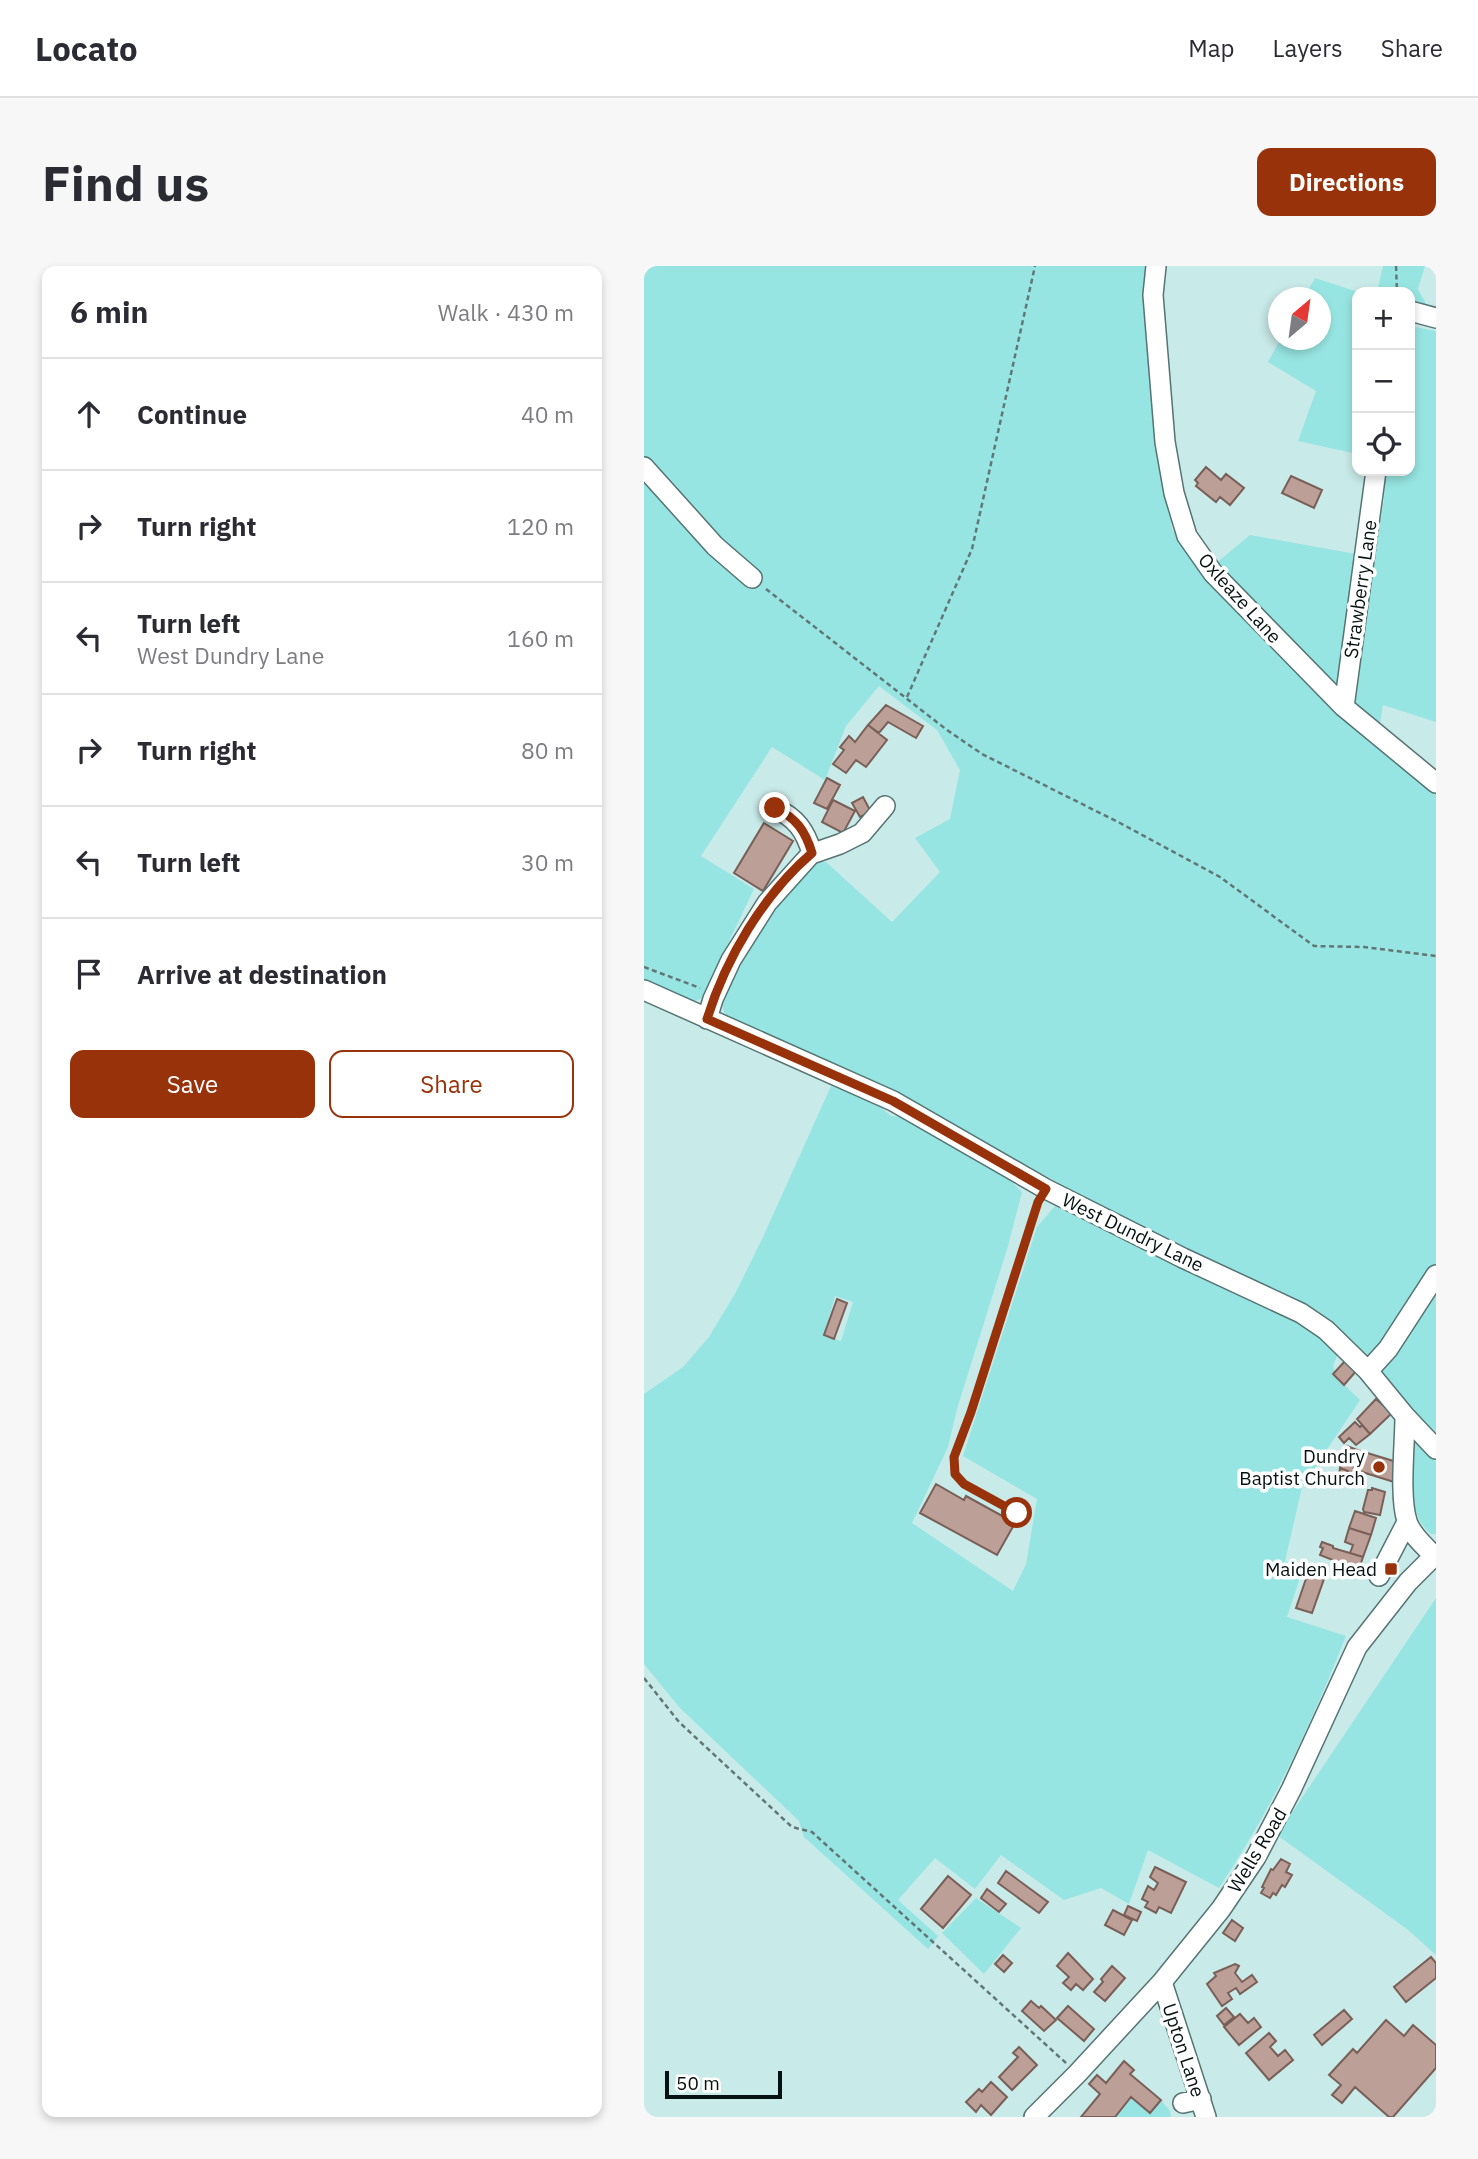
<!DOCTYPE html>
<meta charset="utf-8">
<style>
:root{--surface:#fff;--page:#f7f7f7;--text:#2b2b33;--muted:#7c7c81;--line:#e1e1e2;--accent:#98320a}
body{margin:0;font-family:"IBM Plex Sans",sans-serif;background:var(--page);color:var(--text)}
.controls{position:absolute;right:21px;top:21px;display:grid;overflow:hidden;border-radius:14px;box-shadow:0 4px 10px #0003}
.controls button{width:63px;height:63px;display:grid;place-items:center;padding:0;border:0;border-bottom:2px solid var(--line);background:var(--surface);color:var(--text);font:35px sans-serif}
.compass{position:absolute;left:624px;top:21px;width:63px;height:63px;border-radius:50%;background:var(--surface);box-shadow:0 4px 10px #0003;rotate:29deg}
.scale{position:absolute;left:21px;bottom:18px;width:117px;box-sizing:border-box;padding-left:7px;border:4px solid #061211;border-top:0;font-size:19px;line-height:24px;white-space:nowrap;color:#061211;-webkit-text-stroke:5px #fff;paint-order:stroke}
.stop{position:absolute;width:21px;height:21px;margin:-16px;border:5px solid #98320a;border-radius:50%;background:#fff}
.stop.end{background:#98320a;border-color:#fff;box-shadow:0 2px 7px #0008}
.list{margin:0;padding:0;list-style:none}
h2{display:flex;justify-content:space-between;align-items:center;height:91px;margin:0;padding:0 28px;font-size:30px}
h2 small{font-size:23px;font-weight:400;color:var(--muted)}
.list li{display:grid;grid-template-columns:46px 1fr auto;gap:21px;align-items:center;box-sizing:border-box;height:112px;padding:0 28px;border-top:2px solid var(--line)}
.list b{display:block;font-size:26px;white-space:nowrap}
.list p{margin:0;font-size:23px;white-space:nowrap;color:var(--muted)}
.list em{font-size:23px;font-style:normal;color:var(--muted)}
.actions{display:flex;gap:14px;padding:21px 28px}
.actions a{flex:1;padding:16px 0;border:2px solid var(--accent);border-radius:14px;text-align:center;font-size:24px;color:var(--accent)}
.actions .main{background:var(--accent);color:#fff}
.icon{flex:none;width:38px;height:38px;fill:none;stroke:currentColor;stroke-width:2;stroke-linecap:round;stroke-linejoin:round}
.map{position:relative;flex:none;width:792px;height:1851px;overflow:hidden;border-radius:14px}
header{display:flex;align-items:center;gap:42px;box-sizing:border-box;height:98px;padding:0 35px;background:var(--surface);border-bottom:2px solid var(--line)}
header strong{font-size:33px}
nav{display:flex;gap:38px;margin-inline-start:auto;font-size:24px}
.intro{display:flex;align-items:center;justify-content:space-between;box-sizing:border-box;height:168px;padding:0 42px}
h1{margin:0;font-size:49px}
.button{padding:18px 32px;border-radius:14px;background:var(--accent);color:#fff;font-size:24px;font-weight:700}
main{display:flex;gap:42px;padding:0 42px}
aside{flex:1;background:var(--surface);border-radius:14px;box-shadow:0 4px 10px #0003}
.map>svg:first-child{display:block}
</style>
<header>
<strong>Locato</strong>
<nav><a>Map</a><a>Layers</a><a>Share</a></nav>
</header>
<div class="intro"><h1>Find us</h1><a class="button">Directions</a></div>
<main>
<aside>
<h2>6 min<small>Walk · 430 m</small></h2>
<ul class="list">
<li><svg class="icon" aria-label="ahead" viewBox="0 0 24 24"><path d="M12 20V5M6 11l6-6 6 6"/></svg><div><b>Continue</b></div><em>40 m</em></li>
<li><svg class="icon" aria-label="right" viewBox="0 0 24 24"><path d="M7 20v-9h11M14 6l5 5-5 5"/></svg><div><b>Turn right</b></div><em>120 m</em></li>
<li><svg class="icon" aria-label="left" viewBox="0 0 24 24"><path d="M17 20v-9H6M10 6l-5 5 5 5"/></svg><div><b>Turn left</b><p>West Dundry Lane</p></div><em>160 m</em></li>
<li><svg class="icon" aria-label="right" viewBox="0 0 24 24"><path d="M7 20v-9h11M14 6l5 5-5 5"/></svg><div><b>Turn right</b></div><em>80 m</em></li>
<li><svg class="icon" aria-label="left" viewBox="0 0 24 24"><path d="M17 20v-9H6M10 6l-5 5 5 5"/></svg><div><b>Turn left</b></div><em>30 m</em></li>
<li><svg class="icon" aria-label="arrive" viewBox="0 0 24 24"><path d="M6 21V4h12l-3 4 3 4H6"/></svg><div><b>Arrive at destination</b></div></li>
</ul>
<div class="actions"><a class="main">Save</a><a>Share</a></div>
</aside>
<div class="map">
<svg width="792" height="1851" viewBox="0 0 792 1851">
<rect width="100%" height="100%" fill="#c8eae8"/>
<path fill="#97e5e2" fill-rule="evenodd" d="M0,0H503L515,180L528,263L553,300L693,446L792,527V998L749,1064L725,1091L673,1044L593,1010L484,955L247,825L82,752C81,747 78,741 78,736C79,695 144,627 170,596H182L248,656L296,606L271,572L306,553L316,504L293,464L235,420L202,460L181,514L128,481L57,590L110,623L58,732L48,736L0,715Z
M739,0H781L774,23L786,45L766,40V26H733Z
M671,12L714,26L713,188L654,175L672,125L624,96L636,74H676V32L660,31Z
M766,60L792,65V456L739,439L735,463L707,440L740,234L741,205H766Z
M606,269L712,288L696,430L570,299Z
M187,820L232,837L247,850L262,851L365,913L378,926L364,980L313,1143L304,1181L268,1257L369,1325L382,1298L393,1233L319,1190L393,961L411,940L661,1059L695,1085L689,1100L693,1112L716,1134L658,1221L641,1295L659,1303L643,1351L702,1370C667,1458 628,1543 575,1622L504,1584L485,1638L457,1622L420,1634L357,1589L331,1623L291,1592L254,1634L294,1670L284,1683L160,1571L155,1555L36,1442L0,1398V1128L39,1101L65,1071L92,1026L119,971ZM191,1030L209,1036L197,1075L180,1069Z
M792,1022V1175L737,1111L738,1100Z
M771,1175L792,1196V1268H787C761,1247 769,1205 771,1175Z
M792,1332V1689L763,1663L633,1569Z
M332,1632L377,1662L340,1708L298,1667Z
M487,1831L517,1834L526,1845L527,1851H471Z"/>
<path fill="#bca097" stroke="#795f57" stroke-width="2" d="M562,201L577,214L582,208L600,222L586,239L576,231L572,236L552,220L554,217L551,214Z
M647,210L678,224L670,242L638,227Z
M242,439L279,460L272,472L244,456L235,467L224,459Z
M224,459L243,474L222,501L212,494L202,507L189,498L200,484L196,481L205,470L211,476Z
M183,512L196,519L183,543L170,537Z
M219,531L227,546L216,551L208,537Z
M189,534L211,545L199,567L178,556Z
M120,557L149,575L119,625L90,607Z
M193,1033L203,1037L190,1073L180,1069Z
M702,1094L713,1104L700,1119L689,1108Z
M732,1133L748,1147L726,1168L713,1153Z
M711,1156L716,1161L718,1159L726,1168L712,1179L705,1172L700,1177L695,1171Z
M703,1180L716,1185L708,1207L696,1202Z
M720,1186L756,1197L750,1216L715,1205Z
M696,1202L712,1208L709,1216L695,1211Z
M292,1218L320,1234L322,1230L371,1257L353,1289L276,1247Z
M728,1222L741,1226L736,1249L720,1246L719,1243L724,1224H728Z
M711,1245L732,1252L727,1269L705,1262Z
M705,1262L727,1269L719,1291L706,1287L709,1279L701,1276Z
M678,1276L689,1280V1282L719,1291L715,1303L698,1297L697,1301L688,1297L689,1294L676,1289L679,1282L676,1281Z
M665,1304L681,1310L668,1347L652,1342Z
M637,1593L646,1598L642,1606L648,1609L641,1621L638,1619L632,1629L629,1627L626,1632L617,1627L620,1622L618,1621L627,1603L629,1604Z
M511,1601L542,1616L527,1647L515,1641L512,1647L501,1641L504,1636L498,1633L504,1620L510,1624L514,1617L506,1611Z
M362,1605L404,1636L395,1647L354,1617Z
M304,1610L327,1629L299,1662L277,1643Z
M343,1623L362,1638L355,1646L337,1632Z
M484,1640L497,1646L493,1655L480,1649Z
M469,1644L488,1654L480,1669L461,1659Z
M588,1654L599,1662L591,1675L579,1667Z
M424,1687L449,1713L439,1724L432,1718L427,1724L419,1717L425,1711L413,1700Z
M359,1689L368,1697L360,1706L351,1698Z
M787,1691L792,1697V1712L762,1736L750,1721Z
M591,1698L595,1700L591,1707L598,1716L608,1709L613,1716L596,1728L592,1722L584,1727L588,1733L578,1740L563,1718L572,1710L570,1707Z
M468,1700L481,1712L461,1735L450,1726L459,1716L457,1713Z
M387,1735L395,1742L397,1740L412,1754L400,1765L378,1745Z
M424,1740L450,1763L440,1775L413,1752Z
M582,1742L590,1751L580,1759L573,1750Z
M700,1744L708,1753L678,1779L670,1769Z
M596,1748L604,1757L610,1752L617,1761L595,1779L580,1761Z
M742,1754L760,1770L769,1759L792,1779V1802L749,1851H745L711,1821L698,1837L688,1829L697,1819L685,1809L709,1783L713,1787Z
M625,1767L632,1775L626,1781L634,1790L641,1784L649,1794L625,1814L602,1787Z
M375,1781L393,1799L368,1824L355,1811L374,1791L369,1787Z
M480,1795L490,1804L486,1808L517,1834L506,1847L487,1831L471,1851H437L456,1828L445,1818L453,1809L462,1817Z
M347,1816L363,1831L347,1849L337,1839L332,1846L322,1836L335,1823L338,1826Z"/>
<g fill="none" stroke-linecap="round" stroke-linejoin="round">
<defs>
<path id="minor" d="M512,0L509,29L521,176L530,227L543,270L569,307L700,441L792,517
M766,45L792,52
M0,201L71,280L108,312
M700,441L732,205
M131,542C152,552 161,564 168,587
M0,724L249,835L402,923L539,992L657,1047L682,1064L724,1105L761,1150L792,1183
M63,753L69,733L87,694L123,637L167,588L196,578L218,567L241,540
M724,1105L744,1083L792,1009
M761,1150C761,1178 755,1230 763,1255C767,1269 781,1280 790,1290
M735,1310L763,1256
M518,1716L562,1851
M539,1837L557,1833
M390,1851L433,1808L518,1716L577,1643L612,1591L647,1524L713,1381L764,1316L792,1288"/>
</defs>
<use href="#minor" stroke="#557473" stroke-width="22"/>
<path stroke="#617776" stroke-width="2.5" stroke-dasharray="5 3.5" stroke-linecap="butt" d="M752,0L753,26
M122,323L303,464L338,488L476,557L576,611L670,680L720,681L792,690
M263,431L328,283L391,0
M0,701L56,722
M373,1247L320,1218L311,1208L310,1191L327,1146L394,938
M0,1412L35,1456L148,1561L168,1566L422,1797"/>
<use href="#minor" stroke="#fff" stroke-width="19"/>
</g>
<g fill="none" stroke-linecap="round" stroke-linejoin="round">
<path stroke="#98320a" stroke-width="9" d="M131,542C152,552 161,564 168,587C119,629 82,692 63,753L249,835L402,923L394,936L327,1146L310,1191L311,1208L320,1218L373,1247"/>
</g>
<g fill="#98320a" stroke="#fff" stroke-width="2.5">
<circle cx="735" cy="1201" r="7"/>
<rect x="740" y="1296" width="14" height="14" rx="3.5"/>
</g>
<g text-anchor="middle" stroke-width="7" stroke-linejoin="round" paint-order="stroke">
<g font-size="19" fill="#061211" stroke="#fff">
<text transform="translate(716 323) rotate(-82)" y="7">Strawberry Lane</text>
<text transform="translate(596 332) rotate(48)" y="7">Oxleaze Lane</text>
<text transform="translate(489 966) rotate(26)" y="7">West Dundry Lane</text>
<text transform="translate(613 1584) rotate(-59)" y="7">Wells Road</text>
<text transform="translate(540 1784) rotate(72)" y="7">Upton Lane</text>
</g>
<g font-size="19" fill="#061211" stroke="#fff" text-anchor="end">
<text x="721" y="1197">Dundry<tspan x="721" dy="22">Baptist Church</tspan></text>
<text x="733" y="1310">Maiden Head</text>
</g>
</g>
</svg>
<div class="controls">
<button>+</button>
<button>−</button>
<button><svg class="icon" aria-label="locate" viewBox="0 0 24 24"><circle cx="12" cy="12" r="6"/><path d="M12 2v4M12 18v4M2 12h4M18 12h4"/></svg></button>
</div>
<svg class="compass" viewBox="-18 -18 36 36"><path d="M0-13l5 13h-10z" fill="#e53935"/><path d="M0 13l5-13h-10z" fill="#7c7c81"/></svg>
<div class="scale">50 m</div>
<div class="stop" style="left:373px;top:1247px"></div>
<div class="stop end" style="left:131px;top:542px"></div>
</div>
</main>
